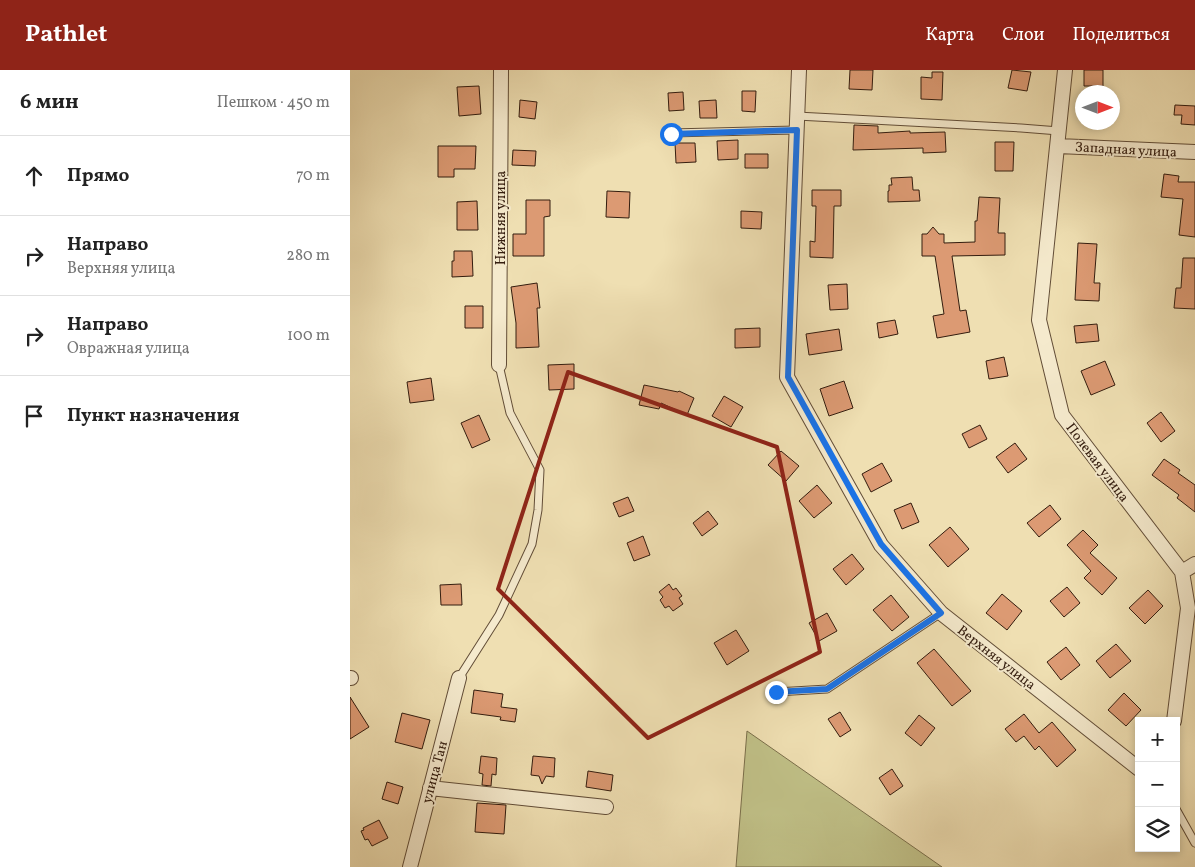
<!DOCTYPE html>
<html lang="ru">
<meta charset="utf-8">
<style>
:root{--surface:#fff;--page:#f6f6f6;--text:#222;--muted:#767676;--line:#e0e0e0;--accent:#8f2418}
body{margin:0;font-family:Vollkorn,serif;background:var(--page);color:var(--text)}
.controls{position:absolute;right:15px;bottom:15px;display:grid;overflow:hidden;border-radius:0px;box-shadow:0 2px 8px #0003}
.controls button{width:45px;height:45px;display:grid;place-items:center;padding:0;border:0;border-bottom:1px solid var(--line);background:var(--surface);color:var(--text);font:25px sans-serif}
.compass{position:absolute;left:725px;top:15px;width:45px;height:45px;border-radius:50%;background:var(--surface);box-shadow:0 2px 8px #0003;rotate:90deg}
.stop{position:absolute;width:15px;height:15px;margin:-11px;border:4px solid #1a73e8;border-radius:50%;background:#fff}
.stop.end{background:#1a73e8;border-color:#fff;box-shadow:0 1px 5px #0008}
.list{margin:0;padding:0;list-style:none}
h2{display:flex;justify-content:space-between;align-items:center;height:65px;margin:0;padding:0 20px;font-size:21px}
h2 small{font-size:16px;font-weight:400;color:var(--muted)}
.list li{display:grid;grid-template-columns:32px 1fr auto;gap:15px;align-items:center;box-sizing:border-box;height:80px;padding:0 20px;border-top:1px solid var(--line)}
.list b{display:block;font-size:19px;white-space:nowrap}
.list p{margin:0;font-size:16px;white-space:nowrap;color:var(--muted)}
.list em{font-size:16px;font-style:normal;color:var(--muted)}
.icon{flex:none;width:28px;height:28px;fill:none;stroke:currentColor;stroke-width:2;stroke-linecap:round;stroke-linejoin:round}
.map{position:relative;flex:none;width:845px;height:797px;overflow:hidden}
header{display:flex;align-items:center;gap:30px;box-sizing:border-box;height:70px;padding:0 25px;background:var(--accent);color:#fff}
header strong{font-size:24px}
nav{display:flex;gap:28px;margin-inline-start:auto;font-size:18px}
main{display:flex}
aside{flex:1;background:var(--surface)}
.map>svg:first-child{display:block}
</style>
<header>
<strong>Pathlet</strong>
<nav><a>Карта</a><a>Слои</a><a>Поделиться</a></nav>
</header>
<main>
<aside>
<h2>6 мин<small>Пешком · 450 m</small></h2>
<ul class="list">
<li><svg class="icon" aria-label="ahead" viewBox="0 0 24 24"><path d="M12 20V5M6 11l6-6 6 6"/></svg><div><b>Прямо</b></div><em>70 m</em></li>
<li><svg class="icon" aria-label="right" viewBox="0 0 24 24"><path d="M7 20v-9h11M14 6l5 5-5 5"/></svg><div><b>Направо</b><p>Верхняя улица</p></div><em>280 m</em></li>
<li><svg class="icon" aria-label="right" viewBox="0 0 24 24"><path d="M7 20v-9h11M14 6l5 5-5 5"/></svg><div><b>Направо</b><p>Овражная улица</p></div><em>100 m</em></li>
<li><svg class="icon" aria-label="arrive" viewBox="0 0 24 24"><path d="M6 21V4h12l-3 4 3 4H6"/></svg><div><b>Пункт назначения</b></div></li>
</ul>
</aside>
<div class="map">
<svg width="845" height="797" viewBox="0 0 845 797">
<rect width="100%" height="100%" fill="#efdfb2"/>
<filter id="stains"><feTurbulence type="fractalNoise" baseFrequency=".004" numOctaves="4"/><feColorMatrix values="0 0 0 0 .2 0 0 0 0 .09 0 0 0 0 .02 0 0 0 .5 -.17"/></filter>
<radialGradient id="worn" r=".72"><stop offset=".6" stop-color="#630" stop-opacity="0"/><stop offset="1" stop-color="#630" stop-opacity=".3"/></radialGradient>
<path fill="#c0c087" stroke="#7a6e4a" d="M397,661L592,797H386Z"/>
<path fill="#dc9a73" stroke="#331c0e" d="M500,0H523L522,20L499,19Z
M662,0L681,2L677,21L658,18Z
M734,0H753V16H734Z
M582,2H593L592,30L571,29V7L582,8Z
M129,16L131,44L109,46L107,17Z
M392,21H406L405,42L392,41Z
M333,22L334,40L319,41L318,23Z
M170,30L187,32L185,49L169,47Z
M366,30L367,48H350L349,31Z
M825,35L845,36V55L831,54L832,45H824Z
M504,55L528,56V63L560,61V63L595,62L596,82L573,83V78L503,80Z
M388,70V89L368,90L367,71Z
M645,72H664L663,101H645Z
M325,73H345L346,92L326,93Z
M88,76H126L125,99H104V107H88Z
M163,80L186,81L185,96L162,95Z
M395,84H418V98H395Z
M814,104L829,106L828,112H845V167L829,165L833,129L811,127Z
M562,107L563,120H569L570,131L538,132V121H539V115H542L541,108Z
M462,120H491V136H484L483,188L460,187V171L465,172L466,136H462Z
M257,121L280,122L279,148L256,147Z
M629,127L650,128L648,163H655V185L602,186L610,241L616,240L620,262L587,268L583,246L594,244L585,186H572V164H577L583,157L589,164H594V173L625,172V151H627Z
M176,130H200V146L194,147V186H163V164H176Z
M127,131L128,160H107V132Z
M391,141L412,142L411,159L391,158Z
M728,173L747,174L744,213H750L749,231L725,230Z
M104,181H122L123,206L102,207V191H104Z
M833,188H845V239L824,238L826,218H831Z
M187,213L190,238H187L189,277L166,278V253L161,217Z
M497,214L498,239L480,240L478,215Z
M115,236H133V258H115Z
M545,250L548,264L529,268L527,253Z
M747,254L749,271L726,273L724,256Z
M410,258V277L385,278V259Z
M489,259L492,280L459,285L456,264Z
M654,287L658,306L639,309L636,291Z
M755,291L765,315L741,325L731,301Z
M224,294V319L199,320L198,295Z
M81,308L84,330L60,333L57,312Z
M494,311L503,338L479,346L470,319Z
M294,315L328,322L329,321L344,328L337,345L311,333L309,339L289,335Z
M374,326L393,337L381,357L362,346Z
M811,342L825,361L811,372L797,353Z
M129,345L140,370L122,378L111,353Z
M630,355L637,369L619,378L612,364Z
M665,373L677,389L658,403L646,387Z
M431,381L449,396L436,411L418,395Z
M814,389L830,400L828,403L845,415V442L827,428L829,425L802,405Z
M532,393L542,411L521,422L512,404Z
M467,415L482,433L464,448L449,431Z
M278,427L284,441L269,447L263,433Z
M561,433L569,452L552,459L544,440Z
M700,435L711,449L689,467L677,453Z
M358,441L368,454L352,466L343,453Z
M600,457L619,479L598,497L579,475Z
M733,460L748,475L740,483L767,508L752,525L734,508L741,501L717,475Z
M293,466L300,485L284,491L277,473Z
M502,484L514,499L496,515L483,499Z
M111,514L112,535H91L90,515Z
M319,514L323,520L326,518L332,526L329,528L333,534L323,541L319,536L315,538L310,530L313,527L309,522Z
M717,517L730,533L714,547L700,531Z
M798,520L813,536L795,554L779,538Z
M652,524L672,541L657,560L636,543Z
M541,525L559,547L542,561L523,540Z
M477,543L487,561L469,571L459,553Z
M386,560L399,581L377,595L364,573Z
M766,574L781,591L760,608L746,591Z
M716,577L730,595L711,610L697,592Z
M584,579L621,621L602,636L567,593Z
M124,620L153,624L151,637L167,639L165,652L150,650L151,647L121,643Z
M774,623L791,640L776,656L758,640Z
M0,627L19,657L0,669Z
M490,642L501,660L490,667L478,649Z
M52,643L80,650L72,679L45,672Z
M674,644L689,663L702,652L726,680L707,697L689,676L685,680L674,666L666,672L655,659Z
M569,645L585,658L571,676L555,663Z
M131,686L147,688L146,705L142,704L141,716L132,715L133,704L129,703Z
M183,686L205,688L204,707L196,706L192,714L189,706L181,705Z
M542,699L553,716L540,725L529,708Z
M238,701L263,705L261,721L236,717Z
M37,712L53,717L48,734L32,729Z
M127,733L156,735L154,764L125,762Z
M29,750L38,768L22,776L18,769L15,770L11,761L14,760L13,758Z"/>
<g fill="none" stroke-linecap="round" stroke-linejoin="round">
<defs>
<path id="lane" d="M447,46L671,58L709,61
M321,63L447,60
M109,608L149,545L182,474L188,440L190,400L160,343L149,295
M426,622L477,619L591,543
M826,739L845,773"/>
<path id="street" d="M449,0L437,307L531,475L591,543L789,699
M715,0L689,250L712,345L832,502L838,538L824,651
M708,76L845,82
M149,295L151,0
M832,502L845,494
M0,608H1
M80,718L256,737
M60,797L109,608"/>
</defs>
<use href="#lane" stroke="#624d37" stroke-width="9"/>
<use href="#street" stroke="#624d37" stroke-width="16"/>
<use href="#lane" stroke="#f5eacd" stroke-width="7"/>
<use href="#street" stroke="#f5eacd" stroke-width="14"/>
</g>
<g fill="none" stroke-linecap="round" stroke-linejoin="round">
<path stroke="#1a73e8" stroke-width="6" d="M321,64L447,60L438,307L531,474L591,543L477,619L426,622"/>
</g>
<path fill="none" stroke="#8f2418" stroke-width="4" stroke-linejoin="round" d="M218,302L427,377L470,582L298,668L148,519Z"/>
<g text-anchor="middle" stroke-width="4" stroke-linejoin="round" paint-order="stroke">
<g font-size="14" fill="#331c0e" stroke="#f5eacd">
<text transform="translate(776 79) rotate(3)" y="5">Западная улица</text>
<text transform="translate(150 148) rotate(-90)" y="5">Нижняя улица</text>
<text transform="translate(748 392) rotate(53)" y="5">Полевая улица</text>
<text transform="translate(647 587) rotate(38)" y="5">Верхняя улица</text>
<text transform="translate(84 702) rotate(-75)" y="5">улица Тан</text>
</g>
</g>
<rect width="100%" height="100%" filter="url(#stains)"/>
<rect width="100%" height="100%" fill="url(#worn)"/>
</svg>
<div class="controls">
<button>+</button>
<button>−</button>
<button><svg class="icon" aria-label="layers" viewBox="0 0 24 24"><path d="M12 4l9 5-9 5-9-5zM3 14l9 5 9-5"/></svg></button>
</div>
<svg class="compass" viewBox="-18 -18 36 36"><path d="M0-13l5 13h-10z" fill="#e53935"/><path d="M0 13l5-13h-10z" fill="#767676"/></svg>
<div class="stop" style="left:321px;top:64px"></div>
<div class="stop end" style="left:426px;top:622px"></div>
</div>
</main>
